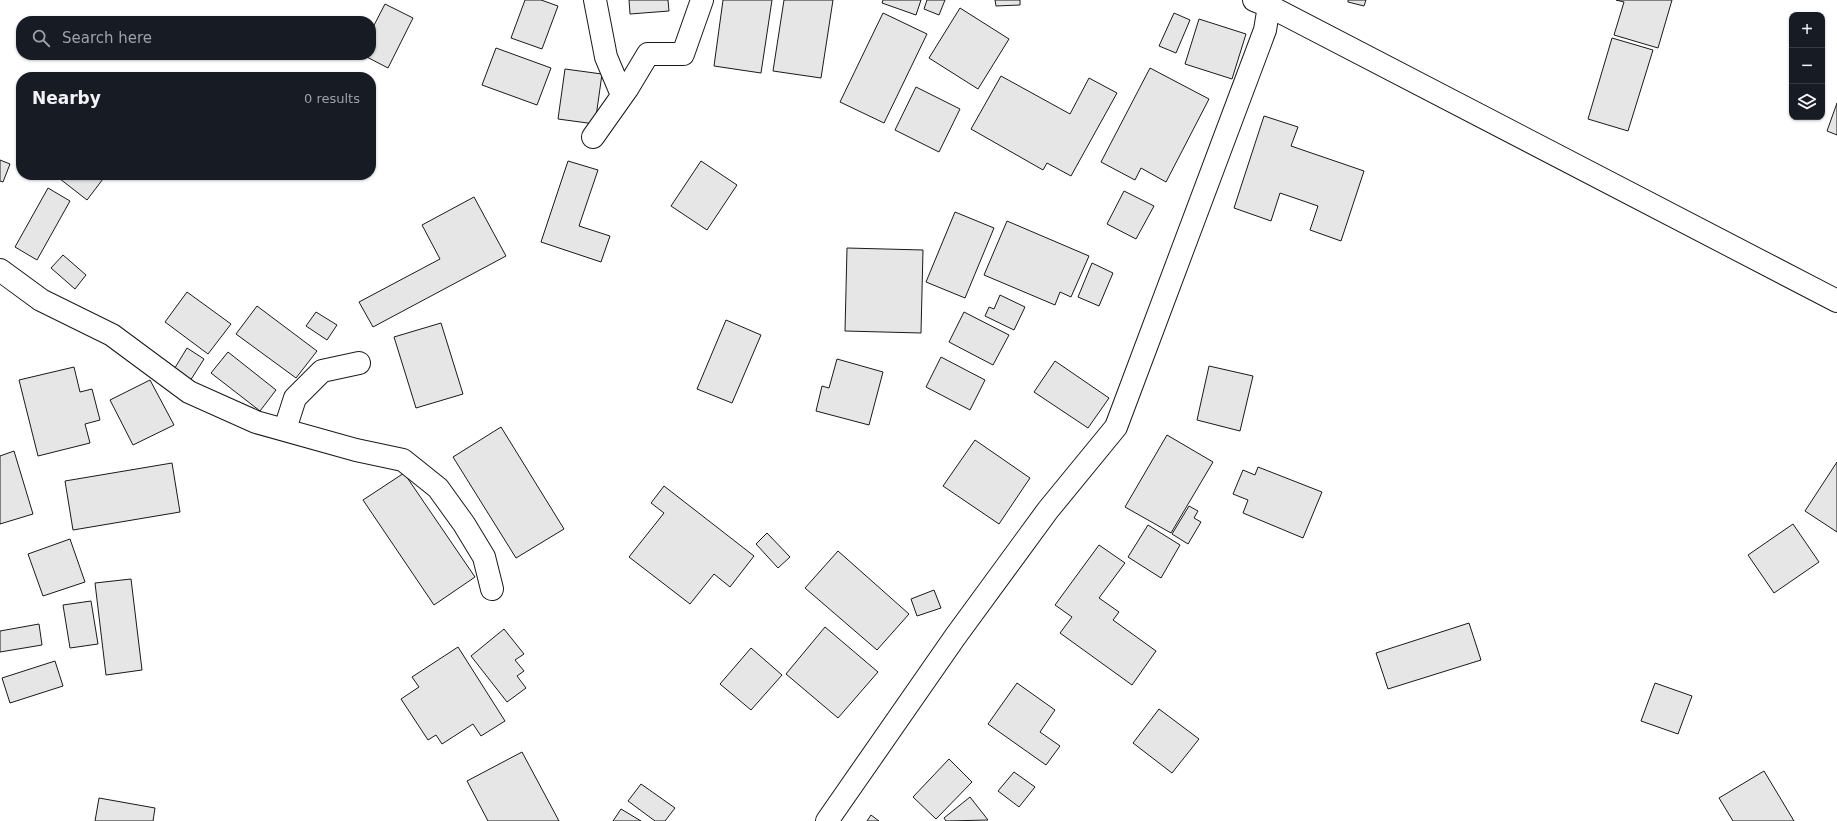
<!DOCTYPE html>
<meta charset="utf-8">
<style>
:root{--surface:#171b24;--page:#20242c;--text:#f1f3f6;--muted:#9ea1a6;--line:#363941}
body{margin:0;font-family:"DejaVu Sans",sans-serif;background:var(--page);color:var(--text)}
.controls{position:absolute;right:12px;top:12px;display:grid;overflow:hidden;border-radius:8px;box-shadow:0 1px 3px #0004}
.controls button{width:36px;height:36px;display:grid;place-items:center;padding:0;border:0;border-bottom:1px solid var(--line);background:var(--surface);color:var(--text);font:20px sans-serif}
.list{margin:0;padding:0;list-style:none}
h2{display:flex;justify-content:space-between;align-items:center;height:52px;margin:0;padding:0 16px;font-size:17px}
h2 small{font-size:13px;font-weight:400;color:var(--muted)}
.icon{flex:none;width:22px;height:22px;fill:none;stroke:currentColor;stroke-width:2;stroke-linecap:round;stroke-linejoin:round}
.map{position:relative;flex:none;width:1837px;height:821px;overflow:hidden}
.search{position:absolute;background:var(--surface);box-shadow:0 1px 3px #0004;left:16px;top:16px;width:360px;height:44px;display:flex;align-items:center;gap:10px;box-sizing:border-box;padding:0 14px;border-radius:16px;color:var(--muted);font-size:15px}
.panel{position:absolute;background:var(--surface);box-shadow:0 1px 3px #0004;left:16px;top:72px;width:360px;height:108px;border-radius:16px}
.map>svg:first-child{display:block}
</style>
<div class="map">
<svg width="1837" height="821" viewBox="0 0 1837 821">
<rect width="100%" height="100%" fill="#fff"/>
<path fill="#e6e6e6" stroke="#1a1a1a" d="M525,0H541L558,6L542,49L511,38Z
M629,0H668L669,11L630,14Z
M723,0H772L761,73L714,66Z
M784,0H833L821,78L773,71Z
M883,0H921L916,15L882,3Z
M927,0H945L939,15L924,9Z
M995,0H1020V5L996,6Z
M1348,0H1366L1364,6L1348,2Z
M1616,0H1672L1658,48L1614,35L1624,2Z
M385,4L413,18L388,68L363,55H371V31Z
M960,8L1009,39L978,89L929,58Z
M883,13L927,34L884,123L840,102Z
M1174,13L1190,20L1176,53L1159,46Z
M1199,19L1246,34L1232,79L1185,64Z
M1612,38L1653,50L1628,131L1588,119Z
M496,48L551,68L537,105L482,85Z
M1150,68L1209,99L1166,182L1141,168L1135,180L1101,162Z
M565,69L602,74L595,124L558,119Z
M1001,76L1070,114L1089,78L1117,93L1071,176L1047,163L1043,170L971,129Z
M916,87L960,109L939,152L895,130Z
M1837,103V135L1827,131Z
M1264,116L1298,127L1291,146L1364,171L1341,241L1310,230L1318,206L1280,193L1271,221L1234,208Z
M0,160L10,164L3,182L0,181Z
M568,161L598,170L579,226L610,236L601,262L541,242Z
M701,161L737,185L707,230L671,206Z
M55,175H106L87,200Z
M48,188L70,201L37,260L15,247Z
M1124,191L1154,206L1136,239L1107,224Z
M474,197L506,256L373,327L359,302L440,259L422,225Z
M955,212L994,228L965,298L926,282Z
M1007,221L1089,256L1071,297L1060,292L1055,305L984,275Z
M847,248L923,250L921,333L845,331Z
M63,255L86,275L75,289L51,268Z
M1092,263L1113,273L1099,306L1078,297Z
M187,292L231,324L208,354L165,322Z
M1000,295L1025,307L1014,330L985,316L989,307L994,309Z
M257,306L317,351L296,378L236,334Z
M316,312L337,325L327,340L306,326Z
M964,312L1009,335L993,365L949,342Z
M726,320L761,335L732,403L697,389Z
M441,323L463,394L416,408L394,337Z
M187,348L204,359L190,381L173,371Z
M228,352L276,390L260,411L211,373Z
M941,357L985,380L970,410L926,387Z
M837,359L883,372L869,425L816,411L822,386L829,388Z
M1055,361L1109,398L1088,428L1034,392Z
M1209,366L1253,376L1240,431L1197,420Z
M74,367L80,392L92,389L100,420L85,424L90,443L38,456L19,380Z
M150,380L174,425L133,445L110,400Z
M501,427L564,529L516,558L453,457Z
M1167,435L1213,462L1171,533L1125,507Z
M975,440L1030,478L999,524L943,486Z
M14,451L33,514L0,524V456Z
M1837,462V532L1805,511Z
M172,463L180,512L73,530L65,481Z
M1258,467L1322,492L1303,538L1243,513L1248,500L1233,494L1243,470L1255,475Z
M404,473L475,577L434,605L363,500Z
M664,486L754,556L730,587L714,574L690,604L629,557L664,513L651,503Z
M1189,506L1198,511L1194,518L1201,522L1188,544L1172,534Z
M1793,524L1819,562L1774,593L1748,555Z
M1148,525L1180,545L1161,578L1128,557Z
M767,533L790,557L778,568L756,544Z
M70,539L85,582L43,596L28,554Z
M1099,545L1125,563L1099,598L1119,612L1113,620L1156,651L1132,685L1060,633L1072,617L1055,605Z
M838,551L909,614L877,650L805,588Z
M131,579L142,670L106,675L95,583Z
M934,590L941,608L917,616L911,599Z
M91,601L98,644L70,648L63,605Z
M1469,623L1481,660L1388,689L1376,653Z
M39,624L42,645L0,652V631Z
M825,627L878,672L838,718L786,674Z
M504,629L524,654L515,660L524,671L517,676L526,688L507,702L471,656Z
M458,647L505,721L481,736L473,724L442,744L436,735L428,740L401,699L419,687L412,677Z
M751,648L782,675L751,710L720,684Z
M55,661L63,686L10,703L2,678Z
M1017,683L1055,710L1040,732L1060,746L1046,765L988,724Z
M1655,683L1692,696L1678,734L1641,721Z
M1159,709L1199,739L1172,773L1133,743Z
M522,752L559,821H488L467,781Z
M949,759L972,782L936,819L913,797Z
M1764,771L1794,821H1733L1719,798Z
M1014,772L1035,787L1019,807L998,791Z
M641,784L675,808L665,821H655L628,801Z
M970,797L988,820L946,821L944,818Z
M99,798L155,808L153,821H95Z
M621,809L641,821H613Z
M871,815L879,821H867Z"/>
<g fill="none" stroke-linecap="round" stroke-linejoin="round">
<defs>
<path id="minor" d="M595,0L606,57L622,95
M1254,0L1269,6L1837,301
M593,137L627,89L648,54H683L702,0
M0,270L41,300L112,335L189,392L256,422L356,450L403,460L438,488L464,524L484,557L492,589
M285,429L295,398L322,371L359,363
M827,821L955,637L1048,510L1116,427L1265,30L1269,6"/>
</defs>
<use href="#minor" stroke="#1a1a1a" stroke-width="24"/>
<use href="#minor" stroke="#fff" stroke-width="22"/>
</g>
</svg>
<div class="controls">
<button>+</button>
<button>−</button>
<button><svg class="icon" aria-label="layers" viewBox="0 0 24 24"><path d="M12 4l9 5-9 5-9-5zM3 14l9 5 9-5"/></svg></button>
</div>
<div class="search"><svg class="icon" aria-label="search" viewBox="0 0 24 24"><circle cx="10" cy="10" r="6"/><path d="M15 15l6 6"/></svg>Search here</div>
<section class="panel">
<h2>Nearby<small>0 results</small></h2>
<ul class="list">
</ul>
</section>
</div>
